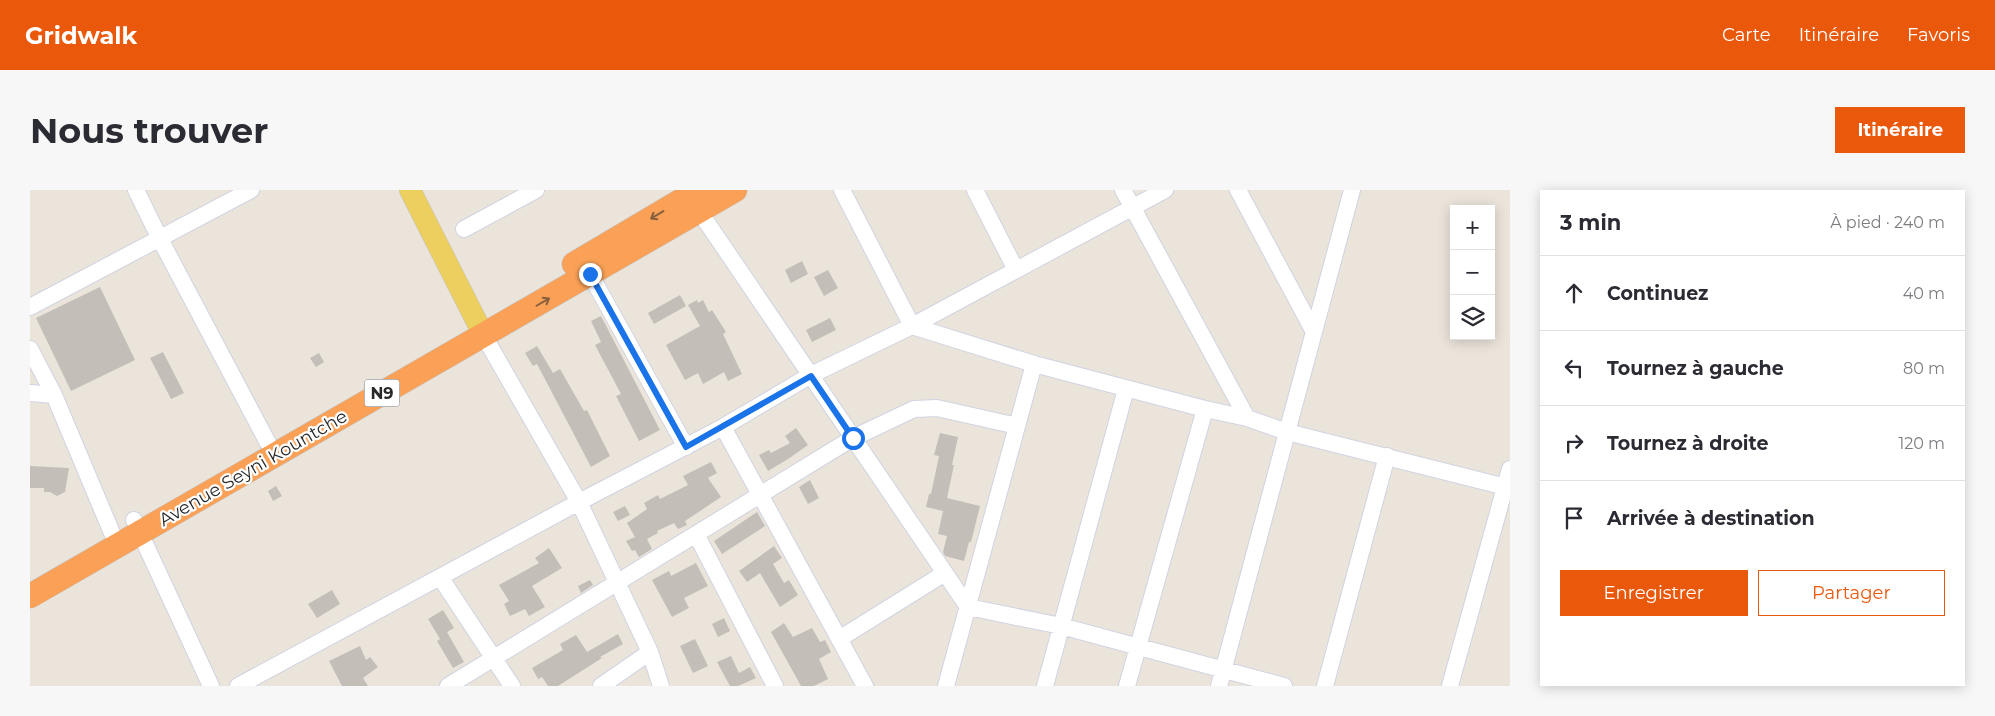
<!DOCTYPE html>
<html lang="fr">
<meta charset="utf-8">
<style>
:root{--surface:#fff;--page:#f7f7f7;--text:#2b2b33;--muted:#7c7c81;--line:#e1e1e2;--accent:#ea580c}
body{margin:0;font-family:Montserrat,sans-serif;background:var(--page);color:var(--text)}
.controls{position:absolute;right:15px;top:15px;display:grid;overflow:hidden;border-radius:0px;box-shadow:0 2px 12px #0003}
.controls button{width:45px;height:45px;display:grid;place-items:center;padding:0;border:0;border-bottom:1px solid var(--line);background:var(--surface);color:var(--text);font:25px sans-serif}
.stop{position:absolute;width:15px;height:15px;margin:-11px;border:4px solid #1a73e8;border-radius:50%;background:#fff}
.stop.end{background:#1a73e8;border-color:#fff;box-shadow:0 1px 5px #0008}
.list{margin:0;padding:0;list-style:none}
h2{display:flex;justify-content:space-between;align-items:center;height:65px;margin:0;padding:0 20px;font-size:21px}
h2 small{font-size:16px;font-weight:400;color:var(--muted)}
.list li{display:grid;grid-template-columns:32px 1fr auto;gap:15px;align-items:center;box-sizing:border-box;height:75px;padding:0 20px;border-top:1px solid var(--line)}
.list b{display:block;font-size:19px;white-space:nowrap}
.list em{font-size:16px;font-style:normal;color:var(--muted)}
.actions{display:flex;gap:10px;padding:15px 20px}
.actions a{flex:1;padding:11px 0;border:1px solid var(--accent);border-radius:0px;text-align:center;font-size:18px;color:var(--accent)}
.actions .main{background:var(--accent);color:#fff}
.icon{flex:none;width:28px;height:28px;fill:none;stroke:currentColor;stroke-width:2;stroke-linecap:round;stroke-linejoin:round}
.map{position:relative;flex:none;width:1480px;height:496px;overflow:hidden;border-radius:0px}
header{display:flex;align-items:center;gap:30px;box-sizing:border-box;height:70px;padding:0 25px;background:var(--accent);color:#fff}
header strong{font-size:24px}
nav{display:flex;gap:28px;margin-inline-start:auto;font-size:18px}
.intro{display:flex;align-items:center;justify-content:space-between;box-sizing:border-box;height:120px;padding:0 30px}
h1{margin:0;font-size:35px}
.button{padding:12px 22px;border-radius:0px;background:var(--accent);color:#fff;font-size:18px;font-weight:700}
main{display:flex;gap:30px;padding:0 30px}
aside{flex:1;background:var(--surface);border-radius:0px;box-shadow:0 2px 12px #0003}
.map>svg:first-child{display:block}
</style>
<header>
<strong>Gridwalk</strong>
<nav><a>Carte</a><a>Itinéraire</a><a>Favoris</a></nav>
</header>
<div class="intro"><h1>Nous trouver</h1><a class="button">Itinéraire</a></div>
<main>
<div class="map">
<svg width="1480" height="496" viewBox="0 0 1480 496">
<rect width="100%" height="100%" fill="#ebe4db"/>
<path fill="#c3beb8" d="M772,71L778,84L761,93L755,80Z
M798,80L808,98L794,106L784,87Z
M70,97L105,170L41,201L6,128Z
M650,105L656,116L624,134L618,123Z
M667,110L668,113L673,110L679,122L682,120L696,142L693,144L712,184L698,191L694,182L673,194L668,183L655,190L636,155L670,136L658,115Z
M571,126L630,240L609,251L586,206L591,204L565,155L571,152L561,131Z
M800,128L806,140L782,152L776,140Z
M507,156L523,183L530,179L554,221L557,220L580,266L561,277L507,174L503,176L495,163Z
M133,162L154,203L141,209L120,168Z
M289,163L294,172L286,177L280,168Z
M766,238L778,255L758,269L738,281L729,265L739,260L741,263L760,253L755,246Z
M910,243L928,247L922,275H924L917,308L950,316L941,352H939L934,371L915,366L913,362L917,346L908,344L913,321L896,317L899,304H901L909,266L904,265Z
M681,272L687,283L678,288L691,307L655,331L657,335L648,339L644,333L627,341L628,343L617,349L622,359L609,367L605,360L602,361L596,351L605,347L597,333L617,319L614,313L628,305L630,309L658,295L653,286Z
M0,276L39,278L35,302L27,306L20,302H14V298H0Z
M780,290L789,308L778,314L769,297Z
M246,296L252,306L243,311L238,301Z
M595,316L600,325L588,331L583,322Z
M727,322L735,336L692,364L684,351Z
M744,356L752,368L743,374L754,393L759,390L768,405L750,417L730,383L717,392L709,381Z
M519,358L532,378L502,396L515,417L499,426L495,419L480,426L474,414L479,411L469,395L509,373L505,368Z
M666,373L678,396L654,408L659,418L642,427L622,390L639,381L641,386Z
M560,390L563,395L551,403L548,396Z
M302,400L310,414L287,428L278,414Z
M413,420L424,438L417,442L434,472L423,478L407,451L410,449L398,429Z
M694,428L700,441L688,447L682,434Z
M754,433L763,447L782,438L790,452L795,450L801,462L789,469L798,489L784,496H771L741,442Z
M588,444L593,454L570,467L572,468L528,496H518L512,487L508,489L502,478L533,460L530,454L546,445L557,462Z
M665,449L678,476L663,483L650,456Z
M330,456L336,470L340,467L348,477L333,488L338,496H312L299,471Z
M701,466L709,483L720,477L726,488L708,496H700L687,472Z"/>
<g fill="none" stroke-linecap="round" stroke-linejoin="round">
<defs>
<path id="minor" d="M106,0L130,49L238,253
M812,0L882,136L1004,174L1175,219L1217,228L1257,242L1480,298
M945,0L986,80
M1093,0L1217,228
M1208,0L1284,142
M663,12L938,417L1031,436L1254,496
M434,39L506,0
M560,84L656,257
M0,117L221,0
M454,146L549,312L620,462L631,496
M0,159L24,205L82,343
M0,203L24,205
M693,237L835,496
M104,330L181,496
M666,344L745,496
M410,387L482,496
M809,449L915,383
M208,496L549,312L693,237L781,185L882,136L1135,0
M418,496L823,248L884,219L907,218L987,236
M571,496L620,462
M916,496L1004,174
M1015,496L1096,199
M1097,496L1175,219
M1189,496L1322,0
M1295,496L1357,266
M1420,496L1480,279"/>
<path id="major" d="M380,0L454,146"/>
<path id="highway" d="M544,74L669,0
M0,406L705,0"/>
</defs>
<use href="#minor" stroke="#d0d3e2" stroke-width="18"/>
<use href="#major" stroke="#c3c3c3" stroke-width="22"/>
<use href="#highway" stroke="#c3c3c3" stroke-width="25"/>
<use href="#minor" stroke="#fff" stroke-width="16"/>
<use href="#major" stroke="#eccf5e" stroke-width="21"/>
<use href="#highway" stroke="#faa157" stroke-width="24"/>
</g>
<defs><path id="oneway-shaft" d="M-6 0H5M1.5-3L5.5 0L1.5 3" fill="none" stroke-width="1.6" stroke-linecap="round" stroke-linejoin="round" transform="scale(1.25)"/></defs>
<g stroke="#875f3e">
<use href="#oneway-shaft" transform="translate(627 25) rotate(149)"/>
<use href="#oneway-shaft" transform="translate(513 112) rotate(-30)"/>
</g>
<g fill="none" stroke-linecap="round" stroke-linejoin="round">
<path stroke="#1a73e8" stroke-width="6" d="M560,84L656,257L781,186L823,248"/>
</g>
<g text-anchor="middle" stroke-width="4.5" stroke-linejoin="round" paint-order="stroke">
<rect fill="#fff" stroke="#696969" stroke-width="1" x="334.5" y="189.5" width="35" height="27" rx="4"/>
<g font-size="16" font-weight="bold" fill="#292929">
<text x="352" y="209">N9</text>
</g>
<g font-size="18" fill="#292929" stroke="#fff">
<text transform="translate(223 278) rotate(-30)" y="6">Avenue Seyni Kountche</text>
</g>
</g>
</svg>
<div class="controls">
<button>+</button>
<button>−</button>
<button><svg class="icon" aria-label="layers" viewBox="0 0 24 24"><path d="M12 4l9 5-9 5-9-5zM3 14l9 5 9-5"/></svg></button>
</div>
<div class="stop" style="left:823px;top:248px"></div>
<div class="stop end" style="left:560px;top:84px"></div>
</div>
<aside>
<h2>3 min<small>À pied · 240 m</small></h2>
<ul class="list">
<li><svg class="icon" aria-label="ahead" viewBox="0 0 24 24"><path d="M12 20V5M6 11l6-6 6 6"/></svg><div><b>Continuez</b></div><em>40 m</em></li>
<li><svg class="icon" aria-label="left" viewBox="0 0 24 24"><path d="M17 20v-9H6M10 6l-5 5 5 5"/></svg><div><b>Tournez à gauche</b></div><em>80 m</em></li>
<li><svg class="icon" aria-label="right" viewBox="0 0 24 24"><path d="M7 20v-9h11M14 6l5 5-5 5"/></svg><div><b>Tournez à droite</b></div><em>120 m</em></li>
<li><svg class="icon" aria-label="arrive" viewBox="0 0 24 24"><path d="M6 21V4h12l-3 4 3 4H6"/></svg><div><b>Arrivée à destination</b></div></li>
</ul>
<div class="actions"><a class="main">Enregistrer</a><a>Partager</a></div>
</aside>
</main>
